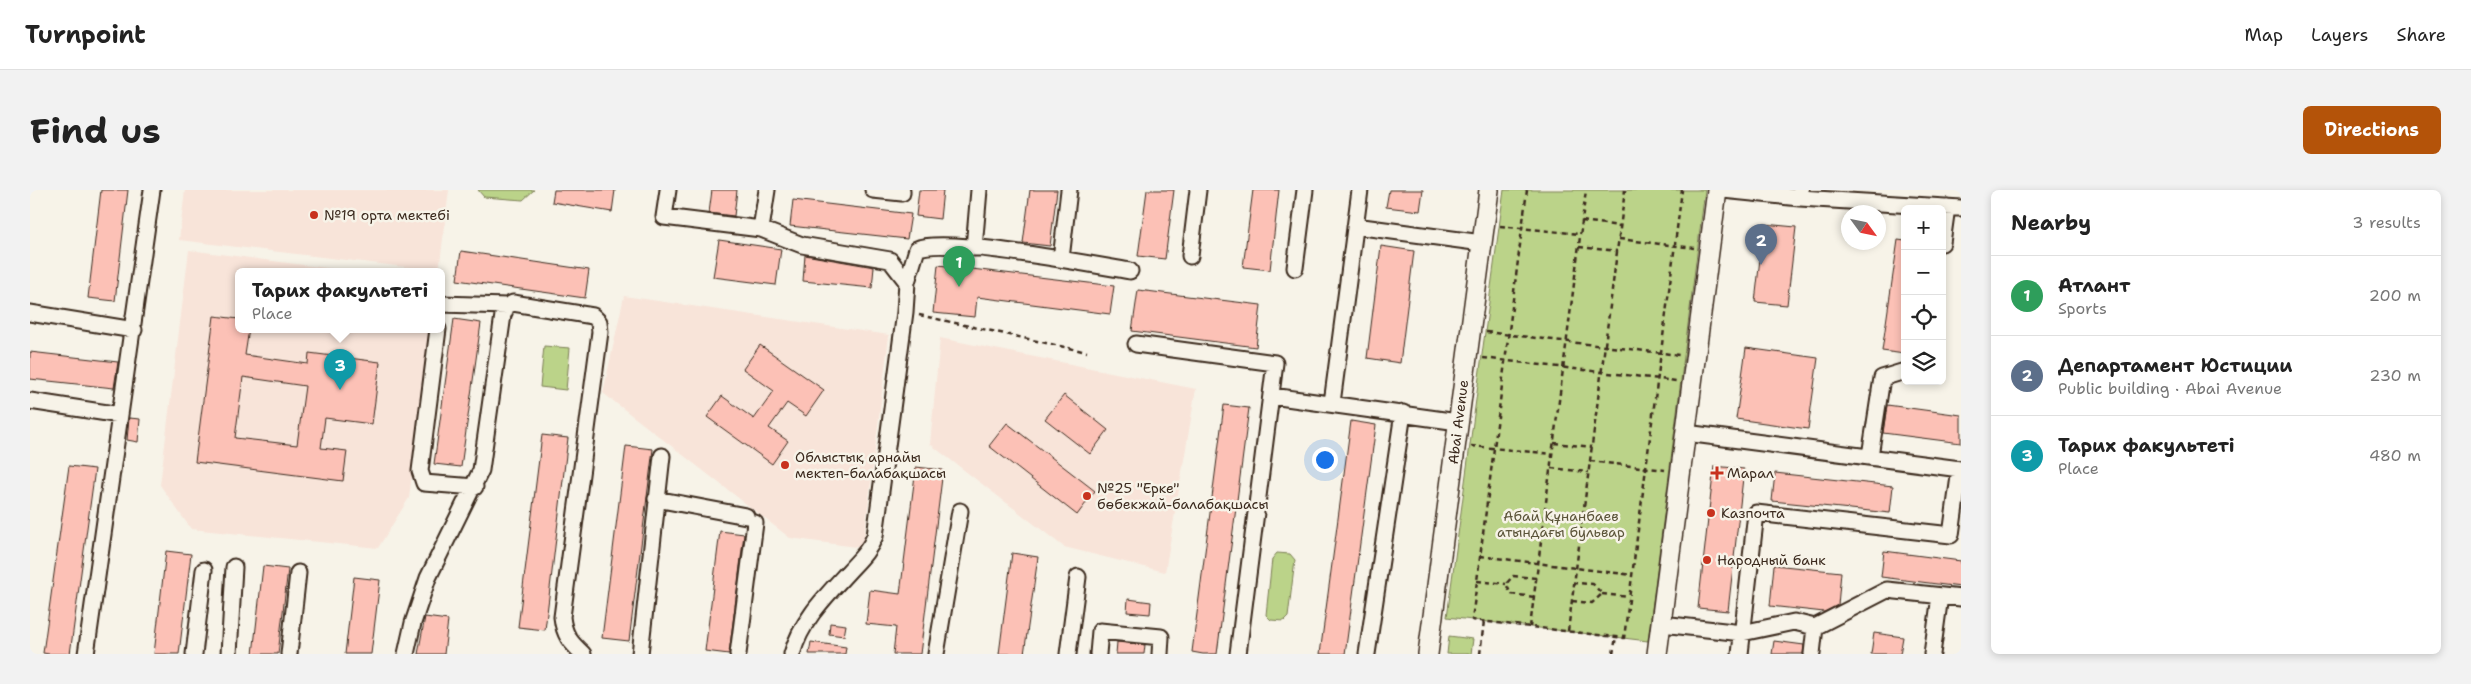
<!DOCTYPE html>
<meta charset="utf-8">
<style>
:root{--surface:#fff;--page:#f2f2f2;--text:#222;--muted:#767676;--line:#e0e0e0;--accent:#b45309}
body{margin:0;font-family:"Shantell Sans",sans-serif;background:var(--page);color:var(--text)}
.controls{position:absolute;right:15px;top:15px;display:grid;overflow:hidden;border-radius:8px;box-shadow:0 2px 8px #0003}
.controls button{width:45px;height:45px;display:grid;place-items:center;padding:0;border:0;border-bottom:1px solid var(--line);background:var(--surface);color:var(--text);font:25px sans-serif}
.compass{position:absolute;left:1811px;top:15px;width:45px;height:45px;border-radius:50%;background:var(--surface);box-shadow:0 2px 8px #0003;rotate:123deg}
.you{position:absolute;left:1294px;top:269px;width:18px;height:18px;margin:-12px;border:4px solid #fff;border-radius:50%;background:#1a73e8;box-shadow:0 0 0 8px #1a73e833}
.badge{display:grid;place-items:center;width:32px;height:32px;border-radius:50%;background:var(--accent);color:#fff;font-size:16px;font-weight:700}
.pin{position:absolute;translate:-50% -41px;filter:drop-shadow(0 1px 2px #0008)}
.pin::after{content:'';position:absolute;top:26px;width:18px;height:15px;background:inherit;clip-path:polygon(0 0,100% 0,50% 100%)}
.popup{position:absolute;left:205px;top:78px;width:210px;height:65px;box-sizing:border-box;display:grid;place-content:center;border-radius:8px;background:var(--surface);filter:drop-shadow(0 1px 4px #0005);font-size:16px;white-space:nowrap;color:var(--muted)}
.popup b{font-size:19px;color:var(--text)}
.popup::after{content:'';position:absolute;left:50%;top:100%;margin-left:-10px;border:10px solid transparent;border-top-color:var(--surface)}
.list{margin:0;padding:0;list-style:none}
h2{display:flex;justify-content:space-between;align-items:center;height:65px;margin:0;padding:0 20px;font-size:21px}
h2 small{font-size:16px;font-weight:400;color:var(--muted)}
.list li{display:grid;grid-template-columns:32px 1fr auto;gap:15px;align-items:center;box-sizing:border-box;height:80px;padding:0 20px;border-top:1px solid var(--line)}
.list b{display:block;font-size:19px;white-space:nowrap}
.list p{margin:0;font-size:16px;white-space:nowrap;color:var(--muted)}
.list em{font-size:16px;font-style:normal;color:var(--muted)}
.icon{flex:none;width:28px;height:28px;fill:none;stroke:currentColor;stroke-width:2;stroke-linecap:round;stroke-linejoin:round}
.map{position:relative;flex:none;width:1931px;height:464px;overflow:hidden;border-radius:8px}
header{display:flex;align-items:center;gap:30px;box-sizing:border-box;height:70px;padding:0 25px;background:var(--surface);border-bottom:1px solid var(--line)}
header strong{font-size:24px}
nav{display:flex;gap:28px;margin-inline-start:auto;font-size:18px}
.intro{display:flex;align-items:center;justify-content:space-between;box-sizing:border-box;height:120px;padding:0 30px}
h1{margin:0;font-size:35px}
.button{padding:12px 22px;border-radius:8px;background:var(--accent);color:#fff;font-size:18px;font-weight:700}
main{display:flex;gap:30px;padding:0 30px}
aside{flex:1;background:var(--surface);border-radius:8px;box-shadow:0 2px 8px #0003}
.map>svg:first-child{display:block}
</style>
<header>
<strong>Turnpoint</strong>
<nav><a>Map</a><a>Layers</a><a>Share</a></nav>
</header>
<div class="intro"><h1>Find us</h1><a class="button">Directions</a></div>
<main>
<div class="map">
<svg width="1931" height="464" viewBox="0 0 1931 464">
<rect width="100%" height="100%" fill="#f7f3e8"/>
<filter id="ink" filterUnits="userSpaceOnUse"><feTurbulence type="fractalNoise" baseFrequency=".02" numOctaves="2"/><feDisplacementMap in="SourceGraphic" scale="10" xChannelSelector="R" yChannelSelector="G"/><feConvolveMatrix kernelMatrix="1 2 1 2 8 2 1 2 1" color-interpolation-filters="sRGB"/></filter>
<g filter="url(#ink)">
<path fill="#f8e4d9" d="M155,0H419L409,81L149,50Z
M159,60L319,81H209V139H400L379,308L348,358L161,339L130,295Z
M594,106L859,145L833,358L760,348L573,203Z
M910,148L1166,199L1135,382L1034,357L900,254Z"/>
<path fill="#bbd389" stroke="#7b7e54" d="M448,0H504L493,10L454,7Z
M1474,0H1675L1618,451L1417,427Z
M514,156L540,158L536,200L510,197Z
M1247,363L1260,364L1265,370L1258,427L1254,431L1241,430L1236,425L1242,369Z
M1419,446L1443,449L1441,464H1417Z"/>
<path fill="#fcc1b6" stroke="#3b2a1e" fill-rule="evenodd" d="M71,0H98L85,111L58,108Z
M524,0H585L582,22L522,12Z
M682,0H707L704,26L679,23Z
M889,0H913L910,29L886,26Z
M1000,0H1027L1020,56L993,53Z
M1117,0H1144L1135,69L1108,66Z
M1223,0H1249L1240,80L1213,77Z
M1359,0H1393L1390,21L1356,17Z
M763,10L881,24L877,49L760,36Z
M1734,34L1766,37L1757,115L1725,112Z
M689,50L751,59L746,95L683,87Z
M1868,50L1875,51V164L1852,161Z
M1351,56L1384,61L1370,173L1337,168Z
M431,61L559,80L555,108L427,90Z
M775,65L844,77L842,98L773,91Z
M908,75L1084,96L1080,124L947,107L945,127L903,123Z
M1108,100L1231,115L1226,157L1102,141Z
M184,126L209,129V139H219L215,165L278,174L279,163L350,172L342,234L295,228L291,258L317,261L313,291L165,272ZM213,187L275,196L267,255L205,248Z
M424,129L451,133L431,277L404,274Z
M730,155L794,200L776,226L757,213L739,238L758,251L742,274L677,227L692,206L724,229L744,201L713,179Z
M1716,158L1788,168L1778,239L1706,229Z
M0,162L88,172L84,198L0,189Z
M1034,205L1078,240L1060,264L1015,229Z
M1194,215L1219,218L1187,464H1173L1162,462Z
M1857,215L1931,225V253L1853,243Z
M99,228L110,229L108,252L97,250Z
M1321,231L1346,235L1315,464H1290Z
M977,233L1065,301L1047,325L959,256Z
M512,245L538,248L515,440L488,437Z
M596,256L623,259L599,451L572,448Z
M39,276L65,279L40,464H19L13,463Z
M1684,276L1714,279L1698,421L1668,418Z
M886,277L913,280L890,464H863L866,437L836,434L840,400L870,404Z
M1745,283L1863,296L1860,323L1742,311Z
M690,341L714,344L699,464L675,461Z
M136,361L161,364L149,464H124Z
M1854,361L1931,371V397L1851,387Z
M982,363L1008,367L994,464H969Z
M1744,375L1811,382L1808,415L1794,422L1740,416Z
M233,376L258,379L248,464H223Z
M324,387L350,390L341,464H315Z
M1098,409L1121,412L1120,424L1097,422Z
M395,427L418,430L414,464H388Z
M800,433L816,435L814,446L799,444Z
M1844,443L1873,447L1870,464H1841Z
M1744,451L1774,455L1773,464H1742Z
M781,452L816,457L815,464H779Z
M1087,452L1115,455L1114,464H1086Z"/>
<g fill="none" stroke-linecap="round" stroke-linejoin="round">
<defs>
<path id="minor" d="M638,0L634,27L731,39L772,55L860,70L877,92
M843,0L872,3V0
M1693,0L1770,8L1771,0
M1770,8L1931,18
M1325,36L1452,53
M731,39L737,0
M1912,53L1917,17
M944,58L949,0
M1160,66L1168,0
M1031,69L1039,0
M1265,78L1275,0
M411,114L477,116
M0,123L104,140
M408,139L390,281L394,293L445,297
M1106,154L1245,173L1208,464
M1242,206L1428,232
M0,211L90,225
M1302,213L1330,0
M1656,243L1930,279L1921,345L1726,323L1710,464
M1840,266L1852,188L1875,181
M626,309L716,326
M1632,434L1712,443L1764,432L1785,437L1857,400L1931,408
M56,464L122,0
M164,464L174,380
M199,464L204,377
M259,464L268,383
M376,464L383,433L398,388L451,280L473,125L477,116L483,113L563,126L569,132L570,142L532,427C534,445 540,452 553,464
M610,464L632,266
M708,464L725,333
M762,464C771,431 795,407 818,382C829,370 839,361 845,346L875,122L877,92L887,59C912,46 1065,75 1100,81
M906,464L930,321
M1038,464L1048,387
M1068,464L1070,441L1131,447L1130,464
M1337,464L1373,223
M1782,464L1785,437
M1902,464L1910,406"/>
<path id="major" d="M1398,464L1459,0
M1627,464L1687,0"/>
</defs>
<use href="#minor" stroke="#3b2a1e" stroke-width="19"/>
<use href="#major" stroke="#3b2a1e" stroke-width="22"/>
<path stroke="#3b2a1e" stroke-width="2.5" stroke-dasharray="5 4" stroke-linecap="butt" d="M1497,0L1442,430L1594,448L1652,0
M1552,31L1590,36
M1470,36L1550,44
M1589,49L1664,58
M1549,57L1587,61
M889,125L1057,162
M1456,142L1649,165
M1453,168L1646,191
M1524,253L1562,257
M1441,256L1523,264
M1560,271L1635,280
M1521,278L1558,282
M1450,366L1602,385
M1447,391L1476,394
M1572,404L1599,407
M1504,407L1481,404L1476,394L1483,386L1507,388
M1542,411L1562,413L1572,404L1563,394L1544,393
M1500,437L1556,0
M1538,441L1595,0
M1450,464L1454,431
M1583,464L1586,447"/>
<use href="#minor" stroke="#f7f3e8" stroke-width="15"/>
<use href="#major" stroke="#f7f3e8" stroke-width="19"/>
</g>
</g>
<g fill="#c8321e" stroke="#f7f3e8" stroke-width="2">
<circle cx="284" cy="25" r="5"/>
<circle cx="755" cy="275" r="5"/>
<path d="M1684.5 275.5h5v5h5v5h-5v5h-5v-5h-5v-5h5z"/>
<circle cx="1057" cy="306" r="5"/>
<circle cx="1681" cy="323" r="5"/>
<circle cx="1677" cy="370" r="5"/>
</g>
<g text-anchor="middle" stroke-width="5" stroke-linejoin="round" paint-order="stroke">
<g font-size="14" fill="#3b2a1e" stroke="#f7f3e8" text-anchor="start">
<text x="294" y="30">№19 орта мектебі</text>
<text x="765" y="272">Облыстық арнайы<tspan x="765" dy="16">мектеп-балабақшасы</tspan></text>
<text x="1697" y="288">Марал</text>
<text x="1067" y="303">№25 "Ерке"<tspan x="1067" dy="16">бөбекжай-балабақшасы</tspan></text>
<text x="1691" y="328">Казпочта</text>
<text x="1687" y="375">Народный банк</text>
</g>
<g font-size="14" fill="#3b2a1e" stroke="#f7f3e8">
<text transform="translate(1428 232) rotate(-83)" y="5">Abai Avenue</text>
</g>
<g font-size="14" fill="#5b5439" stroke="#f7f3e8">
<text x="1531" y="331">Абай Құнанбаев<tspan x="1531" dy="16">атындағы бульвар</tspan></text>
</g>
</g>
</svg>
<div class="controls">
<button>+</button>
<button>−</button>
<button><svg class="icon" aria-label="locate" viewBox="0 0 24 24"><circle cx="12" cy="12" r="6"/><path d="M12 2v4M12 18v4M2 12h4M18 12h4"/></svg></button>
<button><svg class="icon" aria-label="layers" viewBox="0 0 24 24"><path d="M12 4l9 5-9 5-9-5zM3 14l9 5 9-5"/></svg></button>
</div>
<svg class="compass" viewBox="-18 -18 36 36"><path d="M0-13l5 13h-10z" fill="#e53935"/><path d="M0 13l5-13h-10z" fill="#767676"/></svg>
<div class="you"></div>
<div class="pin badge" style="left:929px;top:97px;background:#2e9e5b">1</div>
<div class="pin badge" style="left:1731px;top:75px;background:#5c6f8a">2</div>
<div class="pin badge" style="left:310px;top:200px;background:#0f9aa8">3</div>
<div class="popup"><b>Тарих факультеті</b>Place</div>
</div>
<aside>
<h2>Nearby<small>3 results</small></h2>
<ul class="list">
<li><span class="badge" style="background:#2e9e5b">1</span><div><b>Атлант</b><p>Sports</p></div><em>200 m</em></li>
<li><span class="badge" style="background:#5c6f8a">2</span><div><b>Департамент Юстиции</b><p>Public building · Abai Avenue</p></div><em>230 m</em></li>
<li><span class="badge" style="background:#0f9aa8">3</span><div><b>Тарих факультеті</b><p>Place</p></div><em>480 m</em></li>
</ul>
</aside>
</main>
